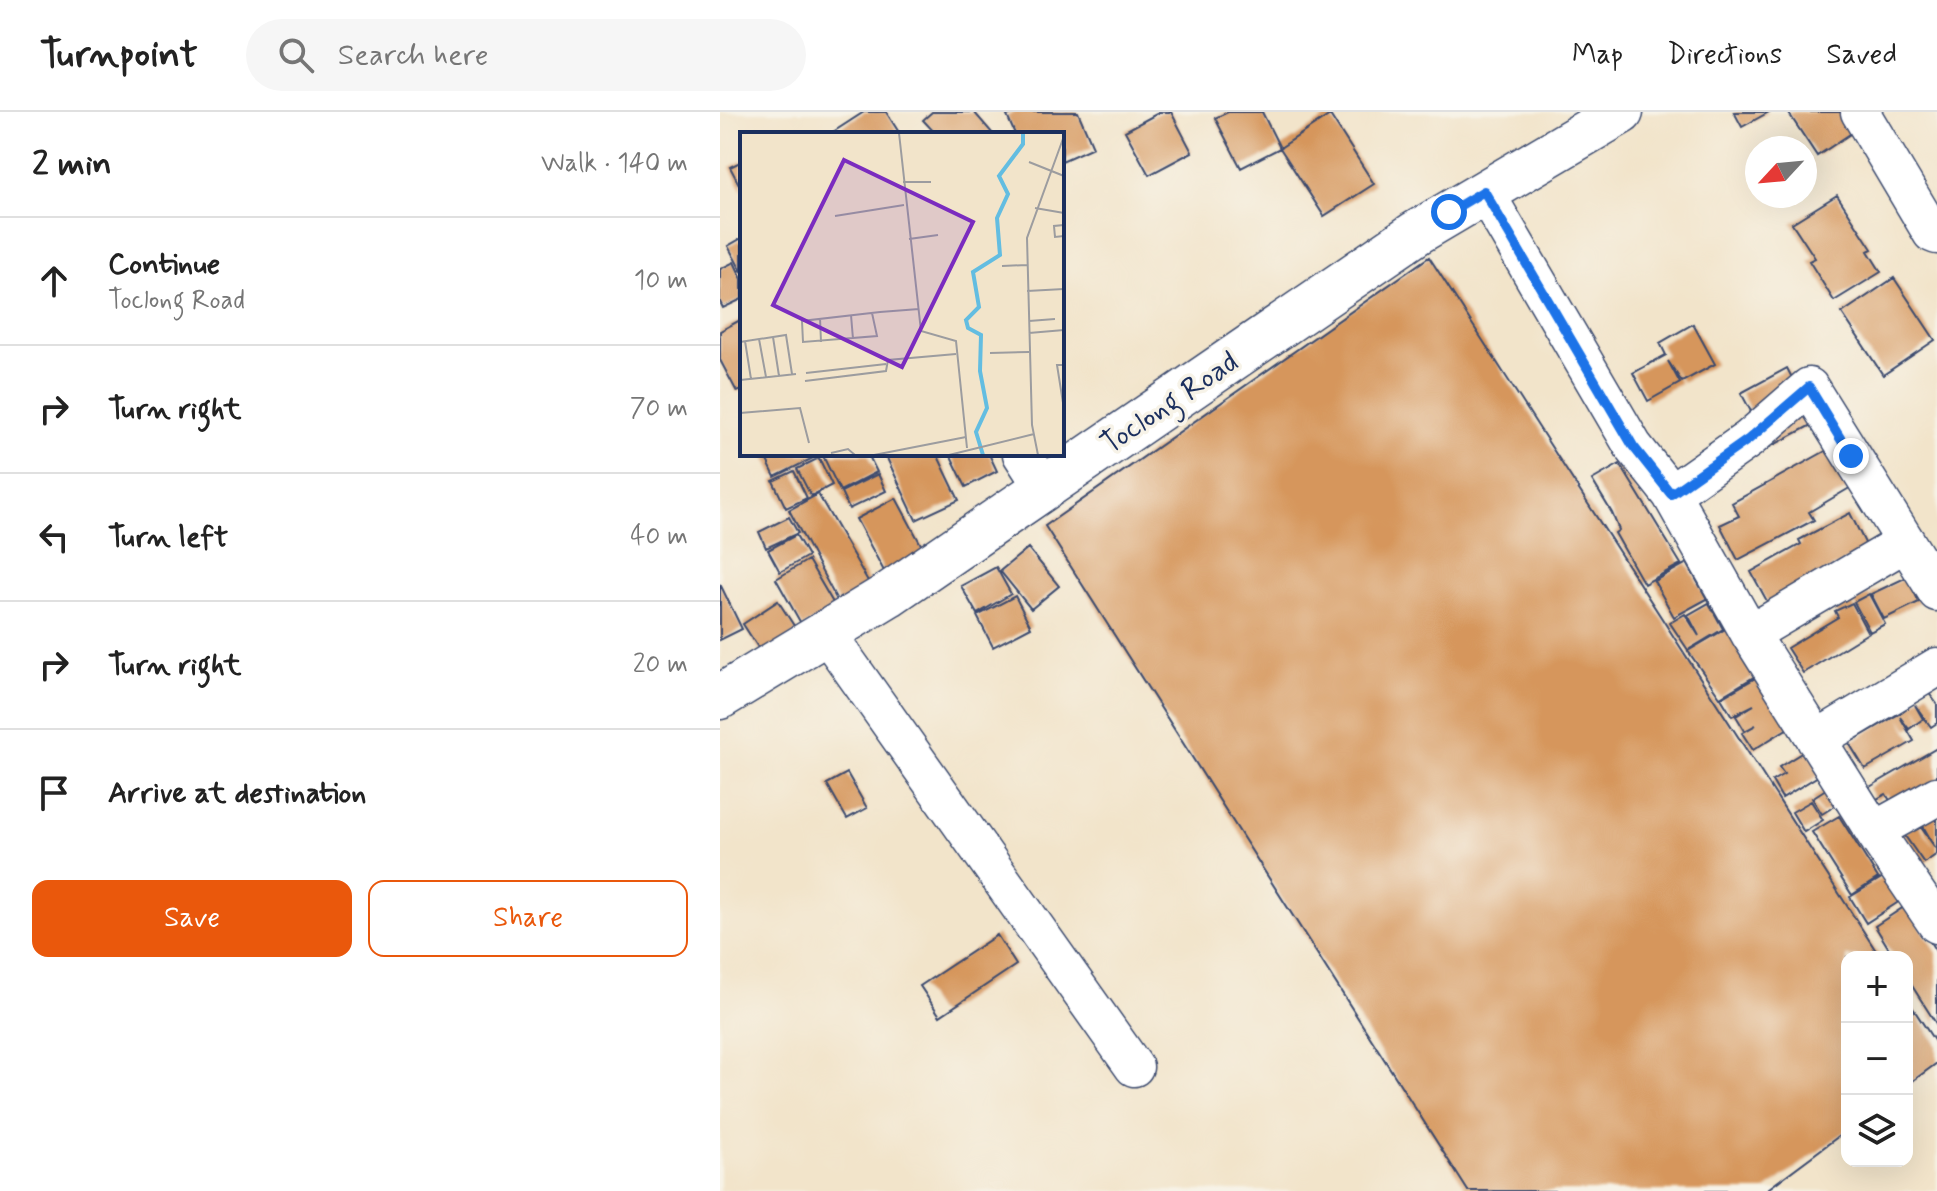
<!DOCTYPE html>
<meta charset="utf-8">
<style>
:root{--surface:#fff;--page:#f6f6f6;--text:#222;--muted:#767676;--line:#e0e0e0;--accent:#ea580c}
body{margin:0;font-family:Mynerve,sans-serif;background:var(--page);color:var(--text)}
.controls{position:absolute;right:24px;bottom:24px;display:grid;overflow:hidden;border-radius:16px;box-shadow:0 8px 32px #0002}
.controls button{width:72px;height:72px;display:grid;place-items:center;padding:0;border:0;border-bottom:2px solid var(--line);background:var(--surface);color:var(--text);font:40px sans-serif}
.compass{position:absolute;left:1025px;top:24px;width:72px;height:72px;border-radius:50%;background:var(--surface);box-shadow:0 8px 32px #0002;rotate:244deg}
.stop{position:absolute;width:24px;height:24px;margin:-18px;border:6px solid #1a73e8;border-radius:50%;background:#fff}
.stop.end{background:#1a73e8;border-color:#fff;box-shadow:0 2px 8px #0008}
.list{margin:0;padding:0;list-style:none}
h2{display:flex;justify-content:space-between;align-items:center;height:104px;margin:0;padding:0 32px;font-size:34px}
h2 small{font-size:26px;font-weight:400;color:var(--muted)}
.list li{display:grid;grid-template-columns:52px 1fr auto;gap:24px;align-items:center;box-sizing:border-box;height:128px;padding:0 32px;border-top:2px solid var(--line)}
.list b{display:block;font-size:30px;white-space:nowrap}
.list p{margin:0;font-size:26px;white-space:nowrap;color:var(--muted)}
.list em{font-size:26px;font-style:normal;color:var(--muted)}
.actions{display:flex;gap:16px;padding:24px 32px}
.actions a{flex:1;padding:18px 0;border:2px solid var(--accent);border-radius:16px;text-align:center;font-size:28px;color:var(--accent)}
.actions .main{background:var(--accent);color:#fff}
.icon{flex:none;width:44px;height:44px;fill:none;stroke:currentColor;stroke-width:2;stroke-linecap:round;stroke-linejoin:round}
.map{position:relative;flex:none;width:1217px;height:1079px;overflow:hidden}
header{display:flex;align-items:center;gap:48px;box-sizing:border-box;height:112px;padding:0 40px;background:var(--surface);border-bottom:2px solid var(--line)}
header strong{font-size:38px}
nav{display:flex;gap:44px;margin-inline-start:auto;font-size:28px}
.search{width:560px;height:72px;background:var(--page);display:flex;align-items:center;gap:20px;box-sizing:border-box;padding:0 28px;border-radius:44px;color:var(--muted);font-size:30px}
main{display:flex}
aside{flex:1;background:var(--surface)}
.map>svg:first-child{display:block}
</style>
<header>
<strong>Turnpoint</strong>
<div class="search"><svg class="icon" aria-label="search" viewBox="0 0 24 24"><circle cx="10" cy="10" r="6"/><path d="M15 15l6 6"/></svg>Search here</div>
<nav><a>Map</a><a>Directions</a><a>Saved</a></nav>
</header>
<main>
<aside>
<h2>2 min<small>Walk · 140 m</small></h2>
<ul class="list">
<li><svg class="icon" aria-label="ahead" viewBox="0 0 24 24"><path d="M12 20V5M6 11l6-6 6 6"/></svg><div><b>Continue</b><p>Toclong Road</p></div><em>10 m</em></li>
<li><svg class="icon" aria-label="right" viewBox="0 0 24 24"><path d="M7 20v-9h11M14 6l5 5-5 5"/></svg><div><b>Turn right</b></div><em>70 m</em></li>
<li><svg class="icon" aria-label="left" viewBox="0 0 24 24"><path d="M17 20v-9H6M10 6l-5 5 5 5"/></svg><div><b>Turn left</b></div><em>40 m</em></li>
<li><svg class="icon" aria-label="right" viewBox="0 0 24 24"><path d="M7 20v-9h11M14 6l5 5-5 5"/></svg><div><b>Turn right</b></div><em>20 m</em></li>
<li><svg class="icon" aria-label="arrive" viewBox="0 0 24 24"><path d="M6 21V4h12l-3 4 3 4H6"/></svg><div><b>Arrive at destination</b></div></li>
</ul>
<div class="actions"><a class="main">Save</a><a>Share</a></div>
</aside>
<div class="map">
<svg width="1217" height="1079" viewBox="0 0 1217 1079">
<rect width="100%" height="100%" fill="#f7f3e8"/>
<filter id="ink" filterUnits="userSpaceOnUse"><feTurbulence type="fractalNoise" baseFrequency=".0125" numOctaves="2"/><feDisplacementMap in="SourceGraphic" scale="16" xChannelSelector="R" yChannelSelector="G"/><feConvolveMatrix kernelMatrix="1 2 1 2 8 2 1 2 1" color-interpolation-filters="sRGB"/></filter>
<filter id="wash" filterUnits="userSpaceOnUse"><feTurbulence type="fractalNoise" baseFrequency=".006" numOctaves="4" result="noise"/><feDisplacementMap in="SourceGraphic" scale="32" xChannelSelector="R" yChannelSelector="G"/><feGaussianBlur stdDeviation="1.8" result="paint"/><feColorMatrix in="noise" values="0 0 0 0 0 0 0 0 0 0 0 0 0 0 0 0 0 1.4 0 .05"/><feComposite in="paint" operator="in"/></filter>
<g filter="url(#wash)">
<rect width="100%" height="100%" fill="#f2e4ca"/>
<g id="blocks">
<path fill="#d6965c" d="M144,0H166L180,22H110Z
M212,0H254L273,22H216L203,8Z
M296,0H358L373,35L342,49V22H295L287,4Z
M440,0H451L472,40L429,63L405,19Z
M508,0H542L560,36L521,56L495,6Z
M1014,0H1049L1022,15Z
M1068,0H1132L1142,14L1097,44Z
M610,3L654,72L604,104L560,36Z
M22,49V78L10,55Z
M1117,83L1152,137L1148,139L1161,160L1114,189L1089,149L1095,146L1072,111Z
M22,126V160L8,134Z
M709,145L1160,845H1127V1018L1045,1079H748L325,414Z
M14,150L22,167V187L3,196L0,190V157Z
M1174,166L1215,228L1163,263L1122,201Z
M22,207V278L17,280L0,248V219Z
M973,212L995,252L962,270L948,249L960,271L928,289L913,261L946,243L940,231Z
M1067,256L1095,311L1050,335L1021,281Z
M1111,336L1133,374L1089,400L1094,408L1018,448L1000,413L1019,404L1012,391Z
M44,342H96L97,344L55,365Z
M102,342H148L157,360L120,379Z
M165,342H217L239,388L196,408Z
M230,342H269L277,359L246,375Z
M99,346L112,373L91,384L77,357Z
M900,352L961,452L924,472L895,421L899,418L892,401L872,368Z
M74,359L87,386L66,396L53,369Z
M158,362L166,379L129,397L121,380Z
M98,382L152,476L120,494L69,398Z
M176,386L205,440L165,461L136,407Z
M1130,401L1148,437L1048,491L1031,460L1081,432L1079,428Z
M69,405L78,421L46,436L39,420Z
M76,423L88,444L60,460L48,438Z
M308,436L339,474L311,497L280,459Z
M88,448L116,496L83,515L56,467Z
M967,451L987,487L954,505L934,469Z
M276,455L291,482L257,502L241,474Z
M1187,465L1199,490L1164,507L1151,482Z
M0,472L22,517L0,528Z
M1149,482L1165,512L1150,520L1134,490Z
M295,484L311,515L273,535L257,504Z
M58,489L78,520L43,543L23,512Z
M989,491L1003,517L968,538L950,511L965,502L979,524L968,503Z
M1132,491L1148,521L1083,561L1067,536L1118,505L1115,499Z
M1009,515L1037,563L1000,585L968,539Z
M1039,564L1073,613L1033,638L1022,621L1036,613L1025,619L1016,604L1034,593L1012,604L1001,586Z
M1208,580L1217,592V611L1211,615L1195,593L1203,607L1189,617L1180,605L1194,629L1145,657L1129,631L1179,602Z
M1217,636V677L1177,700L1166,682L1155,688L1148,676Z
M1088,637L1103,661L1062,686L1052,669L1064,662L1059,655Z
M127,661L147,696L127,707L107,672Z
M1112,673L1123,689L1102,702L1092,686Z
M1091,689L1103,708L1084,720L1072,700Z
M1217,696V742L1204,751L1183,721L1198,711L1216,737L1199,707Z
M1119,704L1158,766L1132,783L1092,720Z
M1165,764L1180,789L1146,811L1130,785Z
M1187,793L1217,841V913L1187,866V845H1174L1155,814Z
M277,823L296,853L220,904L200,874Z
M1187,887L1217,933V951L1187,973Z"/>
</g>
</g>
<g filter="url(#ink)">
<use href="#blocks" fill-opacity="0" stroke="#3b4a6e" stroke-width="2"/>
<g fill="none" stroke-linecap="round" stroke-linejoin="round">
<defs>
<path id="street" d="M1140,0L1212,121L1217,123
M764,79L913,334L951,382L1030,522L1154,719L1217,812
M302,342L324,376
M951,382L1029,327L1089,275L1217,480
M107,522L414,955
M1030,522L1186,430
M1096,628L1217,555
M1154,719L1217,684"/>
<path id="secondary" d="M0,585L168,483L696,121L901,0"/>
</defs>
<use href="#street" stroke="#3b4a6e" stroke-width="41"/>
<use href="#secondary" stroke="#3b4a6e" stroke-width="47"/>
<use href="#street" stroke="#fff" stroke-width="38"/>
<use href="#secondary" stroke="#fff" stroke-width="44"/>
</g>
</g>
<g fill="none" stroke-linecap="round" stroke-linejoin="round" filter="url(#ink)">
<path stroke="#1a73e8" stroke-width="10" d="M729,100L764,79L913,334L951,382L1029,327L1089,275L1131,344"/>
</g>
<g text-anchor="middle" stroke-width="7" stroke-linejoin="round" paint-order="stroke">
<g font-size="30" fill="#1b2f5e" stroke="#f7f3e8">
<text transform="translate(449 290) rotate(-34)" y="10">Toclong Road</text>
</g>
</g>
<g transform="translate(20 20)">
<rect width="324" height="324" fill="#f2e4ca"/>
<path fill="none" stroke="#63bde1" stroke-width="4" d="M243,323L236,300L247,276L240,239L241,203L228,196L226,188L239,175L233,140L260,123L257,86L268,62L259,44L283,12V1"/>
<path fill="none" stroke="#9c9c9f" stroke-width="2" d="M159,1L181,199L216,209L227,316M289,30L324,44M163,50H191M295,76L324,81M95,84L164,73M324,93L314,94L315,105L324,104M169,107L198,103M262,134L287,133M287,159L324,157M132,181L137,204L63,210L62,189L140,180L179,177M111,183L113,207M80,186L81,210M289,189L315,187M289,201L324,198M33,205L39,244M19,207L26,245M5,209L11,247M0,210L46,203L52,242M250,221L289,220M324,233H317L324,277M66,241L146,232M0,248L56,242M65,249L146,239L148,228L216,222M0,281L60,276L69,311M91,321L108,317L115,323M134,323L226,305M209,323L294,302M298,323L292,293L287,106L324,4"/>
<path fill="#7b2cbf" fill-opacity="0.15" stroke="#7b2cbf" stroke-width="4" d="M104,28L233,90L162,235L33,173Z"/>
<rect width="324" height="324" fill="none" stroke="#1b2f5e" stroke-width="4"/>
</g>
</svg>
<div class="controls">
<button>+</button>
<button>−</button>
<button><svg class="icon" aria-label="layers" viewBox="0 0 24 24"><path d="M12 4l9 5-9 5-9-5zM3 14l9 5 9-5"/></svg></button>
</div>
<svg class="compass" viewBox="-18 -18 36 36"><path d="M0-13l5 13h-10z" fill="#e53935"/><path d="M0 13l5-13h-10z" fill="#767676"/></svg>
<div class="stop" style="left:729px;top:100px"></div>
<div class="stop end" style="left:1131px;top:344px"></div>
</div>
</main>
